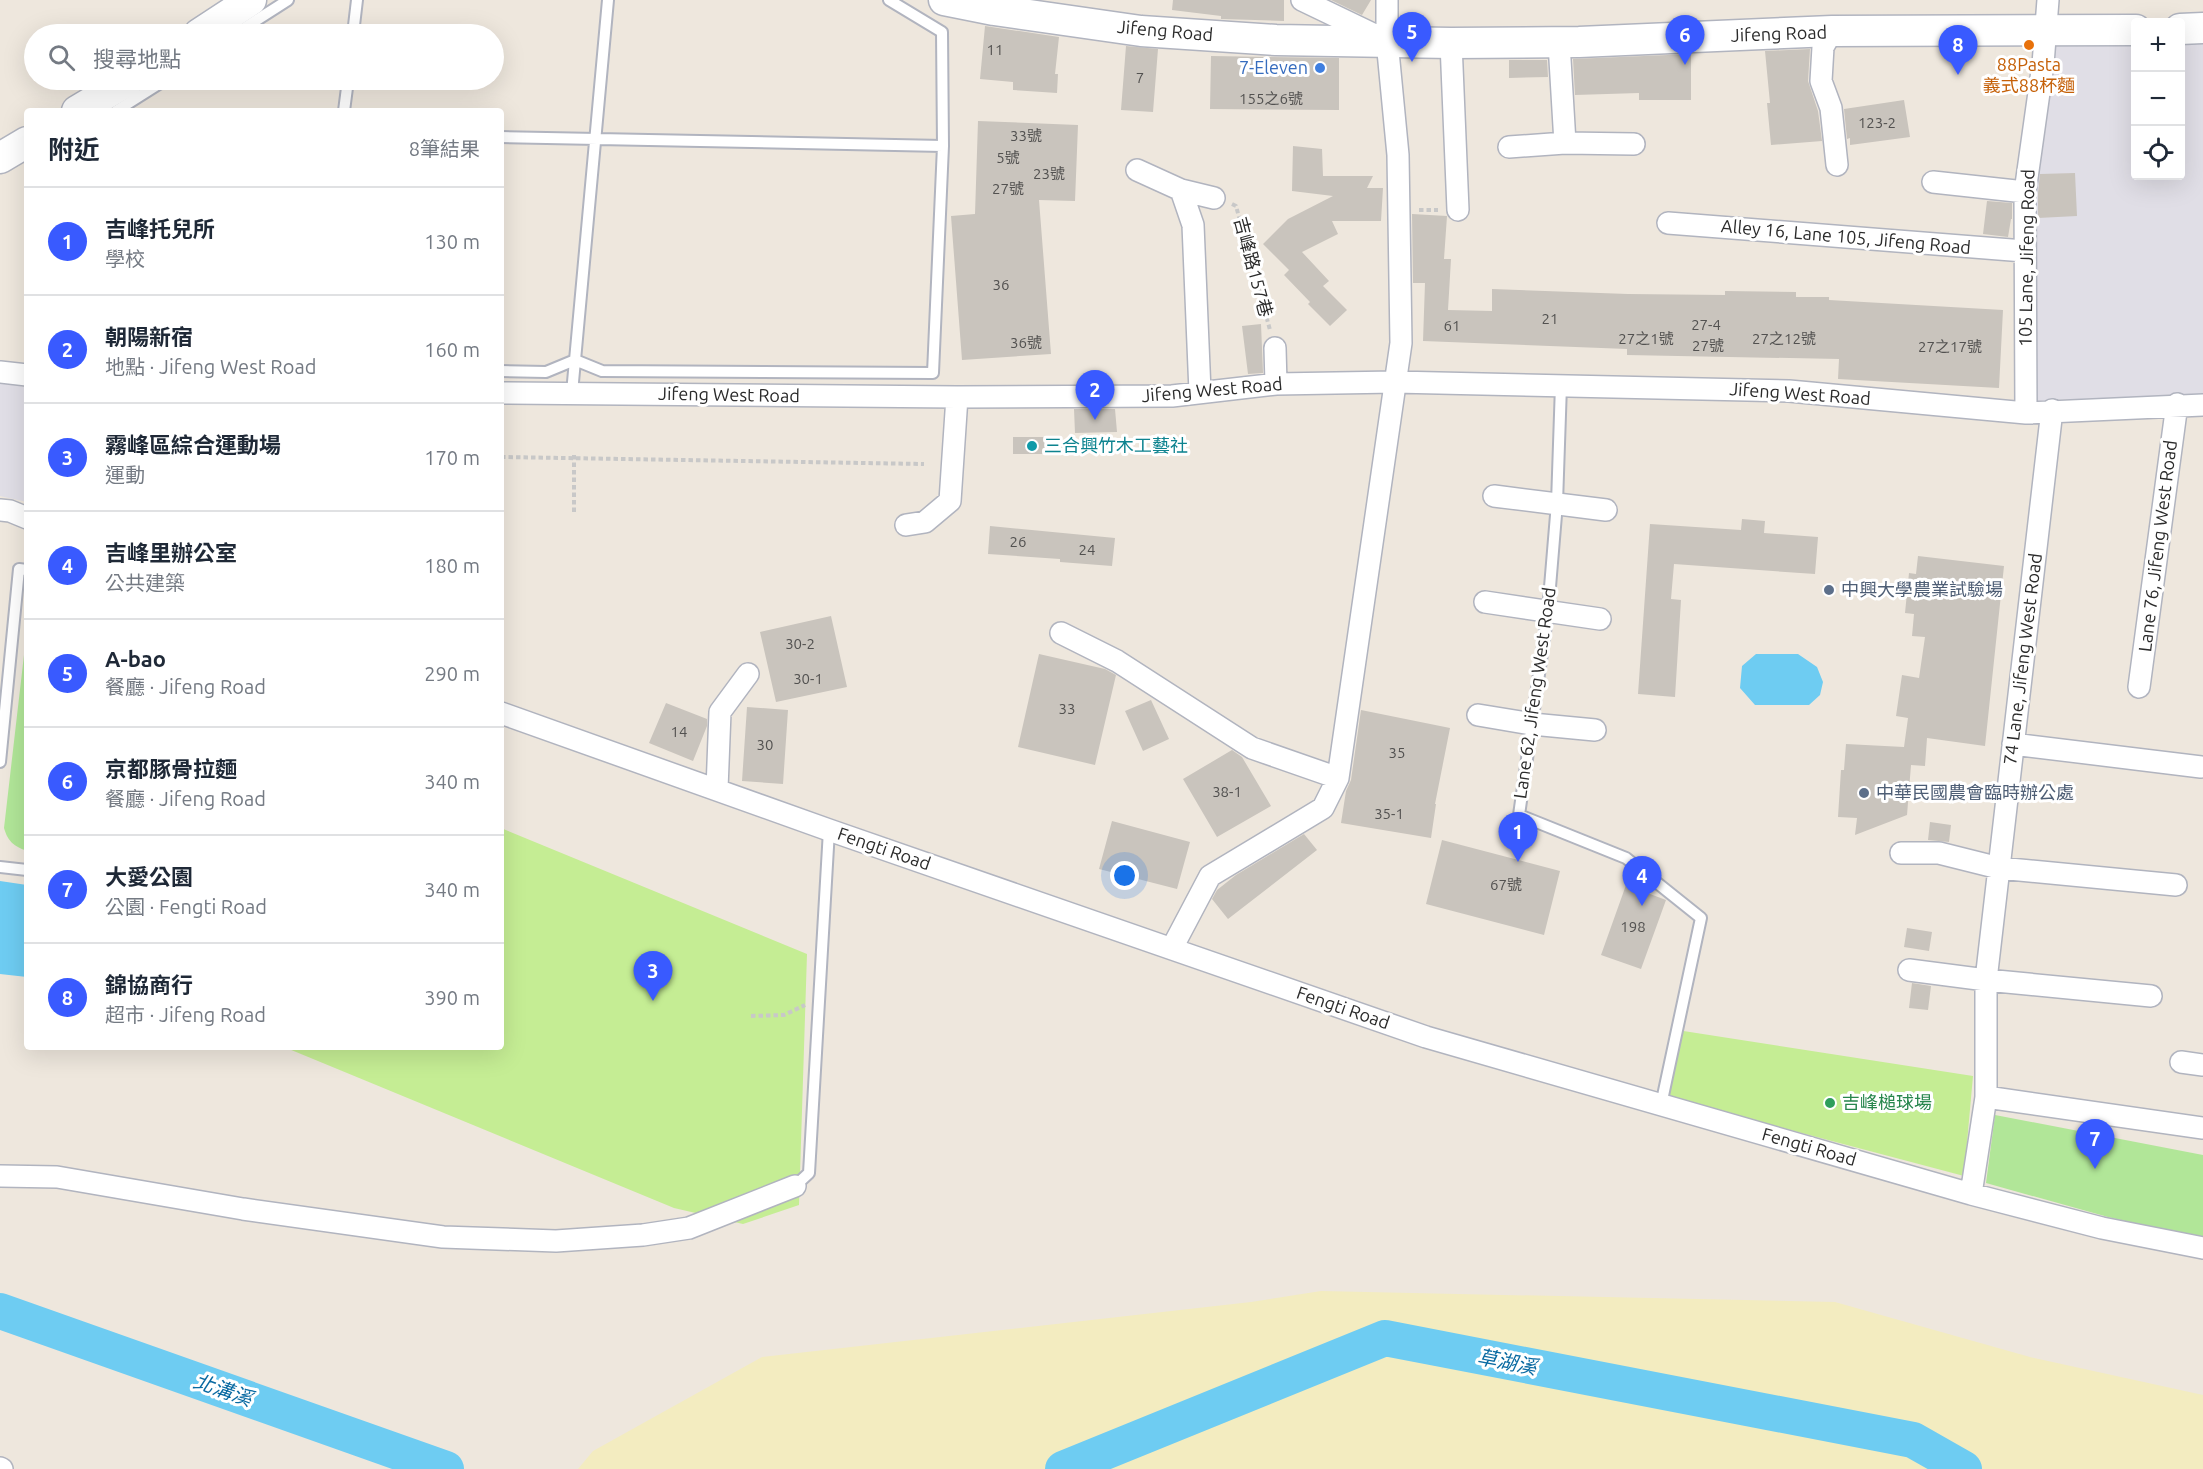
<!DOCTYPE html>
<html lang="zh-TW">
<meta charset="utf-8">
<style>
:root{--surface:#fff;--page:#f2f2f3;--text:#1f2937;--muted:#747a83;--line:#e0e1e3;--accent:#395aff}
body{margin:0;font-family:Ubuntu,"Noto Sans TC",sans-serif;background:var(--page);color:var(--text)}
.controls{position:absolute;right:18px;top:18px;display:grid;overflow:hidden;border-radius:6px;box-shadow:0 6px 24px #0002}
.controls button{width:54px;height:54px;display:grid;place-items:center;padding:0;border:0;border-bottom:2px solid var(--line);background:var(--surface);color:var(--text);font:30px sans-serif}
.you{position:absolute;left:1125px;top:876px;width:21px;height:21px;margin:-15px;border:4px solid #fff;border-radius:50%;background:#1a73e8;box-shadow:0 0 0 9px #1a73e833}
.badge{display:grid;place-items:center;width:39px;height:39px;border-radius:50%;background:var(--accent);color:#fff;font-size:20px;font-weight:700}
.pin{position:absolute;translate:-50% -50px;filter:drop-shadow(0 2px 3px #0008)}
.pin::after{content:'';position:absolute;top:32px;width:21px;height:18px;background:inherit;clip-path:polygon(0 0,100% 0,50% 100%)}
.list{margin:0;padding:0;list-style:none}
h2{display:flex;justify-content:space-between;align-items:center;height:78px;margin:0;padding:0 24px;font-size:26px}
h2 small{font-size:20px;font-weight:400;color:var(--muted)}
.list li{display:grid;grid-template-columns:39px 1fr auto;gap:18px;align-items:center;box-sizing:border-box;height:108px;padding:0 24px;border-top:2px solid var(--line)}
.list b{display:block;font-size:22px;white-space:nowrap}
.list p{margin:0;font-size:20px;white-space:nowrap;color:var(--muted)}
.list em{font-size:20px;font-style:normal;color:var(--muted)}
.icon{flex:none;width:33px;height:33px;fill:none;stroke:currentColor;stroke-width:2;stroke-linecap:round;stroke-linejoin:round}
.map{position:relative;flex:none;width:2203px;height:1469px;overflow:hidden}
.search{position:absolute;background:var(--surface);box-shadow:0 6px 24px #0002;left:24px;top:24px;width:480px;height:66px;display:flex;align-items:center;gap:15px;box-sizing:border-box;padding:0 21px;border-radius:33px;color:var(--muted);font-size:22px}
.panel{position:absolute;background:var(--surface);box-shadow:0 6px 24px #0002;left:24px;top:108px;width:480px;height:942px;border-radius:6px}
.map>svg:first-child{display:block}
</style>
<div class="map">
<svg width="2203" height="1469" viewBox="0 0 2203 1469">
<rect width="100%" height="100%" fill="#eee7dd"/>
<path fill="#e0dee6" d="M2181,38H2203V395L2053,400L2032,403L2024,251L2052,40L2135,39L2136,176H2180Z
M0,383L27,387V502L0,496Z"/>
<path fill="#b1e698" d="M27,629V851C14,846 8,842 4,828Z
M1995,1115L2203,1155V1239L2108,1217L1986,1183Z"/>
<path fill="#f3ecc0" d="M1321,1291L1835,1302L2030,1357L2203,1395V1469H578L593,1451L762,1357L1251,1302Z"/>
<path fill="#c5ed94" d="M501,828L807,954L799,1205L743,1224L674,1208L284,1047H501Z
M1677,1030L1973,1076L1964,1176L1662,1096Z"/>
<path fill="#6eccf2" d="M1756,654H1798L1817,667L1823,682L1820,695L1809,705H1755L1740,688L1742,666Z
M0,881L27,885V977L0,974Z"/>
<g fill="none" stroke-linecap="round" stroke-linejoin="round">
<path stroke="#6eccf2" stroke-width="36" d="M0,1311L446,1469
M1063,1469L1385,1338L1913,1440L1964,1469"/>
</g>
<path fill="#c9c4bd" d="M1173,0H1284V21L1221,19V16L1172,10Z
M1331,0H1371L1362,15Z
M985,26L1059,37L1055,74H1058L1057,93L1013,90V82L980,79Z
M1126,46L1158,49L1153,112L1121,110Z
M1810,49L1808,81L1818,111L1822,141L1771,145L1767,103H1770L1765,51Z
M1691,54V100H1639V93L1575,95L1573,59Z
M1211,56L1339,58V110L1210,109Z
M1509,60H1547L1548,77L1509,78Z
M1904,100L1910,137L1850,145V138L1847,139L1844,109Z
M978,121L1078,125L1075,201L1039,200L1051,354L962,360L951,216L975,214Z
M1293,146L1322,149L1323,176H1373L1367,188H1383L1381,221H1332L1338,234L1302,252L1329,281L1323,286L1347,310L1330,326L1308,304L1310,302L1284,275L1289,270L1263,244L1288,219L1333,196L1292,191Z
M2075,173L2077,216L2038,218V193L2040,174Z
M1987,201L2012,203V219H2011L2008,237L1983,234Z
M1412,214L1447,216L1444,259H1451L1448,310L1492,311V289L1628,294L1725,295V291L1796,292V297H1829V300L2003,310L1999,388L1838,379L1839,359L1627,355V349L1423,341L1425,283H1413Z
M1261,324L1263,373L1248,374L1242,326Z
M1074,409H1115L1117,432L1075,433Z
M1013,437H1051L1050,454H1013Z
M1742,519L1765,521L1764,533L1818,537L1815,574L1674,564L1671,599L1681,600L1675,697L1638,694L1650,524L1741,530Z
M990,526L1115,538L1112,566L1060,562V559L988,554Z
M1918,556L2004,566L1985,746L1927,738L1925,766L1911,765L1907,815L1855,835L1857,818L1838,817L1841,770H1844L1846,744L1904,747L1908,718L1896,716L1902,675L1919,678L1925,637L1912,636L1914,614L1905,613L1909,573L1916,574Z
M831,616L847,687L776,702L760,632Z
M1039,654L1105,669L1116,675L1095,765L1018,747Z
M1151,700L1169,739L1143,751L1125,711Z
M666,703L707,719V726L693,761L649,743Z
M747,707L788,710L783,784L742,781Z
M1361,710L1450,728L1435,804H1436L1431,838L1341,823L1346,791L1351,780Z
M1232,750L1242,757L1271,806L1217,837L1183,779Z
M1112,821L1190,842L1177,889L1099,869Z
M1930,822L1951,825L1949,842L1928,840Z
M1304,834L1317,850L1228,919L1212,899L1217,890L1236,875Z
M1442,840L1560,871L1544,935L1426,904Z
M1626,885L1666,900L1641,969L1601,955Z
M1907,928L1932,932L1929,951L1904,947Z
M1912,983L1931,986L1928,1010L1909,1008Z"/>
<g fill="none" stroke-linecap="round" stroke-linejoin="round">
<defs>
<path id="lane" d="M235,34L288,0
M353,34L357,0
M116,111L165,80
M344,111L348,80
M501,137L943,146
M501,371L546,372L575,360L602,371L933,373L943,146L942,32L889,0
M1561,385L1557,503L1548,611L1519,815L1626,858L1701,918L1661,1105
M572,393L608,0
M0,762L19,569L27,570
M0,867L27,870
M795,1186L809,1173L829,830"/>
<path id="street" d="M1302,0L1381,38
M1832,31L1823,47L1821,81L1831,108L1837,165
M1451,43L1458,210
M1559,43L1565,143L1634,144
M1509,147L1565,143
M1137,170L1181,190L1214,198
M1933,182L2025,192
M1181,190L1193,225L1200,392
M1668,223L2024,251
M1275,348L1276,384
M0,372L27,375
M501,393L957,397L1172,396L1276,384L1395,382L1789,391L2026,413L2203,405
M2026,413L2025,192L2043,64L2048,0
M1494,496L1606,510
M0,510L10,511L27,518
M906,525L925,522L950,501L957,397
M1485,602L1600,619
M1061,633L1117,661L1252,748L1338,778
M2139,687L2177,404
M501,713L829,830L1426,1037L1971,1194L2102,1228L2203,1248
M1478,715L1532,724L1595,730
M2013,744L2201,767
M717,789L720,712L748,674
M1901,853H1939L1999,868L2176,885
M1172,948L1210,876L1323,808L1338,778L1401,343L1398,155L1387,41V0
M1909,970L1986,980L2151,996
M2181,1062L2203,1065
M1986,1097L2203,1128
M0,1176L57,1177L243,1209L443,1237L556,1241L643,1235L689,1228L795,1186
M1971,1194L1986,1097V980L2052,410
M0,1468L2,1469"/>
<path id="secondary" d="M944,0L994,10L1141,31L1276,40L1451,43L1579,42L1832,31L2136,30
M2180,29L2203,28
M199,34L251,0
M77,111L129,80
M0,158L27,142"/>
</defs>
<use href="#lane" stroke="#b1b4bf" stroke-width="14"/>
<use href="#street" stroke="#b1b4bf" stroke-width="24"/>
<use href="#secondary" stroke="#b1b4bf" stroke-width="33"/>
<path stroke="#c8c8c8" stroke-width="4" stroke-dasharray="4.5 3" stroke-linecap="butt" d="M1232,204L1236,206L1270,330
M1419,210H1438
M574,455V515
M501,457L924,464
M751,1016L784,1015L805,1005"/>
<use href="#lane" stroke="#fff" stroke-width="10"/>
<use href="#street" stroke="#fff" stroke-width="21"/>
<use href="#secondary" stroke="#fff" stroke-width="30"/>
</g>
<circle fill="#e8710a" stroke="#fff" stroke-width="2" cx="2029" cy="45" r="6"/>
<circle fill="#3f7fe0" stroke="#fff" stroke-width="2" cx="1320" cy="68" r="6"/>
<circle fill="#0f9aa8" stroke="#fff" stroke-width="2" cx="1032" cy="446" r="6"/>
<g fill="#5c6f8a" stroke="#fff" stroke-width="2">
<circle cx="1829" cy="590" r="6"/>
<circle cx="1864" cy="793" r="6"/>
</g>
<circle fill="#2e9e5b" stroke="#fff" stroke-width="2" cx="1830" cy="1103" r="6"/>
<g text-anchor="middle" stroke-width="6" stroke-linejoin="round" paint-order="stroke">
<g font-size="15" fill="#525150">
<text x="995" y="55">11</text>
<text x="1140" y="83">7</text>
<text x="1271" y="104">155之6號</text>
<text x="1877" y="128">123-2</text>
<text x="1026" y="141">33號</text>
<text x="1008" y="163">5號</text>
<text x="1049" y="179">23號</text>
<text x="1008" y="194">27號</text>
<text x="1001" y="290">36</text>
<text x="1550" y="324">21</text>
<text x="1706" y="330">27-4</text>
<text x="1452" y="331">61</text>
<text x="1646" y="344">27之1號</text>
<text x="1784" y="344">27之12號</text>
<text x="1026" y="348">36號</text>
<text x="1708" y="351">27號</text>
<text x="1950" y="352">27之17號</text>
<text x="1018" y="547">26</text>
<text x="1087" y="555">24</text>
<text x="800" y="649">30-2</text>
<text x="808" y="684">30-1</text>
<text x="1067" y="714">33</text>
<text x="679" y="737">14</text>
<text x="765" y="750">30</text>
<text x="1397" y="758">35</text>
<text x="1227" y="797">38-1</text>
<text x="1389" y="819">35-1</text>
<text x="1506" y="890">67號</text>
<text x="1633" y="932">198</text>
</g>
<g font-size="18" fill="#2b2b2b" stroke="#fff">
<text transform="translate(1165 31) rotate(5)" y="6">Jifeng Road</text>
<text transform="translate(1779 34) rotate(-2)" y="6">Jifeng Road</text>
<text transform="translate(1846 237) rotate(5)" y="6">Alley 16, Lane 105, Jifeng Road</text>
<text transform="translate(2027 258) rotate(-89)" y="6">105 Lane, Jifeng Road</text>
<text transform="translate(1253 267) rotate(75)" y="6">吉峰路157巷</text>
<text transform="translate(1212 390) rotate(-5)" y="6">Jifeng West Road</text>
<text transform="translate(1800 394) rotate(4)" y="6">Jifeng West Road</text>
<text transform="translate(729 395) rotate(1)" y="6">Jifeng West Road</text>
<text transform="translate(2158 546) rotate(-83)" y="6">Lane 76, Jifeng West Road</text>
<text transform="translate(2023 659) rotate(-83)" y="6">74 Lane, Jifeng West Road</text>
<text transform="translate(1535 693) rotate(-82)" y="6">Lane 62, Jifeng West Road</text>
<text transform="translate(884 849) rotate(19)" y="6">Fengti Road</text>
<text transform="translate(1343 1008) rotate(19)" y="6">Fengti Road</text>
<text transform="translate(1809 1147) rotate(16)" y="6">Fengti Road</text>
</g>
<g font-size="18" fill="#c56008" stroke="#fff">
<text x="2029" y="71">88Pasta<tspan x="2029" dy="21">義式88杯麵</tspan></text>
</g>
<g font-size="18" fill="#366cbe" stroke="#fff" text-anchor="end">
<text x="1308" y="74">7-Eleven</text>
</g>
<g font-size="18" fill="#0d838f" stroke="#fff" text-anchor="start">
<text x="1044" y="452">三合興竹木工藝社</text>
</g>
<g font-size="18" fill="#4e5e75" stroke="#fff" text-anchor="start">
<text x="1841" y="596">中興大學農業試驗場</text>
<text x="1876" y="799">中華民國農會臨時辦公處</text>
</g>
<g font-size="18" fill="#27864d" stroke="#fff" text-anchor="start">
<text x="1842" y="1109">吉峰槌球場</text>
</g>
<g font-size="20" font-style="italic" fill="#096aa2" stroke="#fff">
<text transform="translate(1507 1362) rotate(11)" y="7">草湖溪</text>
<text transform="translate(223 1390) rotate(19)" y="7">北溝溪</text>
</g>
</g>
</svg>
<div class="controls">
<button>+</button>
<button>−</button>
<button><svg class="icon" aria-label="locate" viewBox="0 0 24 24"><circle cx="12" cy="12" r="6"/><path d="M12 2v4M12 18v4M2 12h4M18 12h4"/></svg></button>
</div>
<div class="you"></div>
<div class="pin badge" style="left:1518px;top:862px">1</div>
<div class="pin badge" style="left:1095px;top:420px">2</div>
<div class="pin badge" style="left:653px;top:1001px">3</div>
<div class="pin badge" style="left:1642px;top:906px">4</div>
<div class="pin badge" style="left:1412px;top:62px">5</div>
<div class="pin badge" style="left:1685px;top:65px">6</div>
<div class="pin badge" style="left:2095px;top:1169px">7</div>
<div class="pin badge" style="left:1958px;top:75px">8</div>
<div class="search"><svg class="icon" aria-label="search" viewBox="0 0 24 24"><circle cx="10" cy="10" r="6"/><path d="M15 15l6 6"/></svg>搜尋地點</div>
<section class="panel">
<h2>附近<small>8筆結果</small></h2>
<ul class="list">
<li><span class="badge">1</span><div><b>吉峰托兒所</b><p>學校</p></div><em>130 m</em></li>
<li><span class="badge">2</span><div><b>朝陽新宿</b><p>地點 · Jifeng West Road</p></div><em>160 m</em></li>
<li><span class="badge">3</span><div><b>霧峰區綜合運動場</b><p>運動</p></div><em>170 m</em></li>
<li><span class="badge">4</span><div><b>吉峰里辦公室</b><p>公共建築</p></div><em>180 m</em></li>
<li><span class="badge">5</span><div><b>A-bao</b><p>餐廳 · Jifeng Road</p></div><em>290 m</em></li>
<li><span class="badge">6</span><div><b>京都豚骨拉麵</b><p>餐廳 · Jifeng Road</p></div><em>340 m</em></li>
<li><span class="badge">7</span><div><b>大愛公園</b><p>公園 · Fengti Road</p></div><em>340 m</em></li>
<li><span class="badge">8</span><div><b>錦協商行</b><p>超市 · Jifeng Road</p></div><em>390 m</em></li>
</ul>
</section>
</div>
